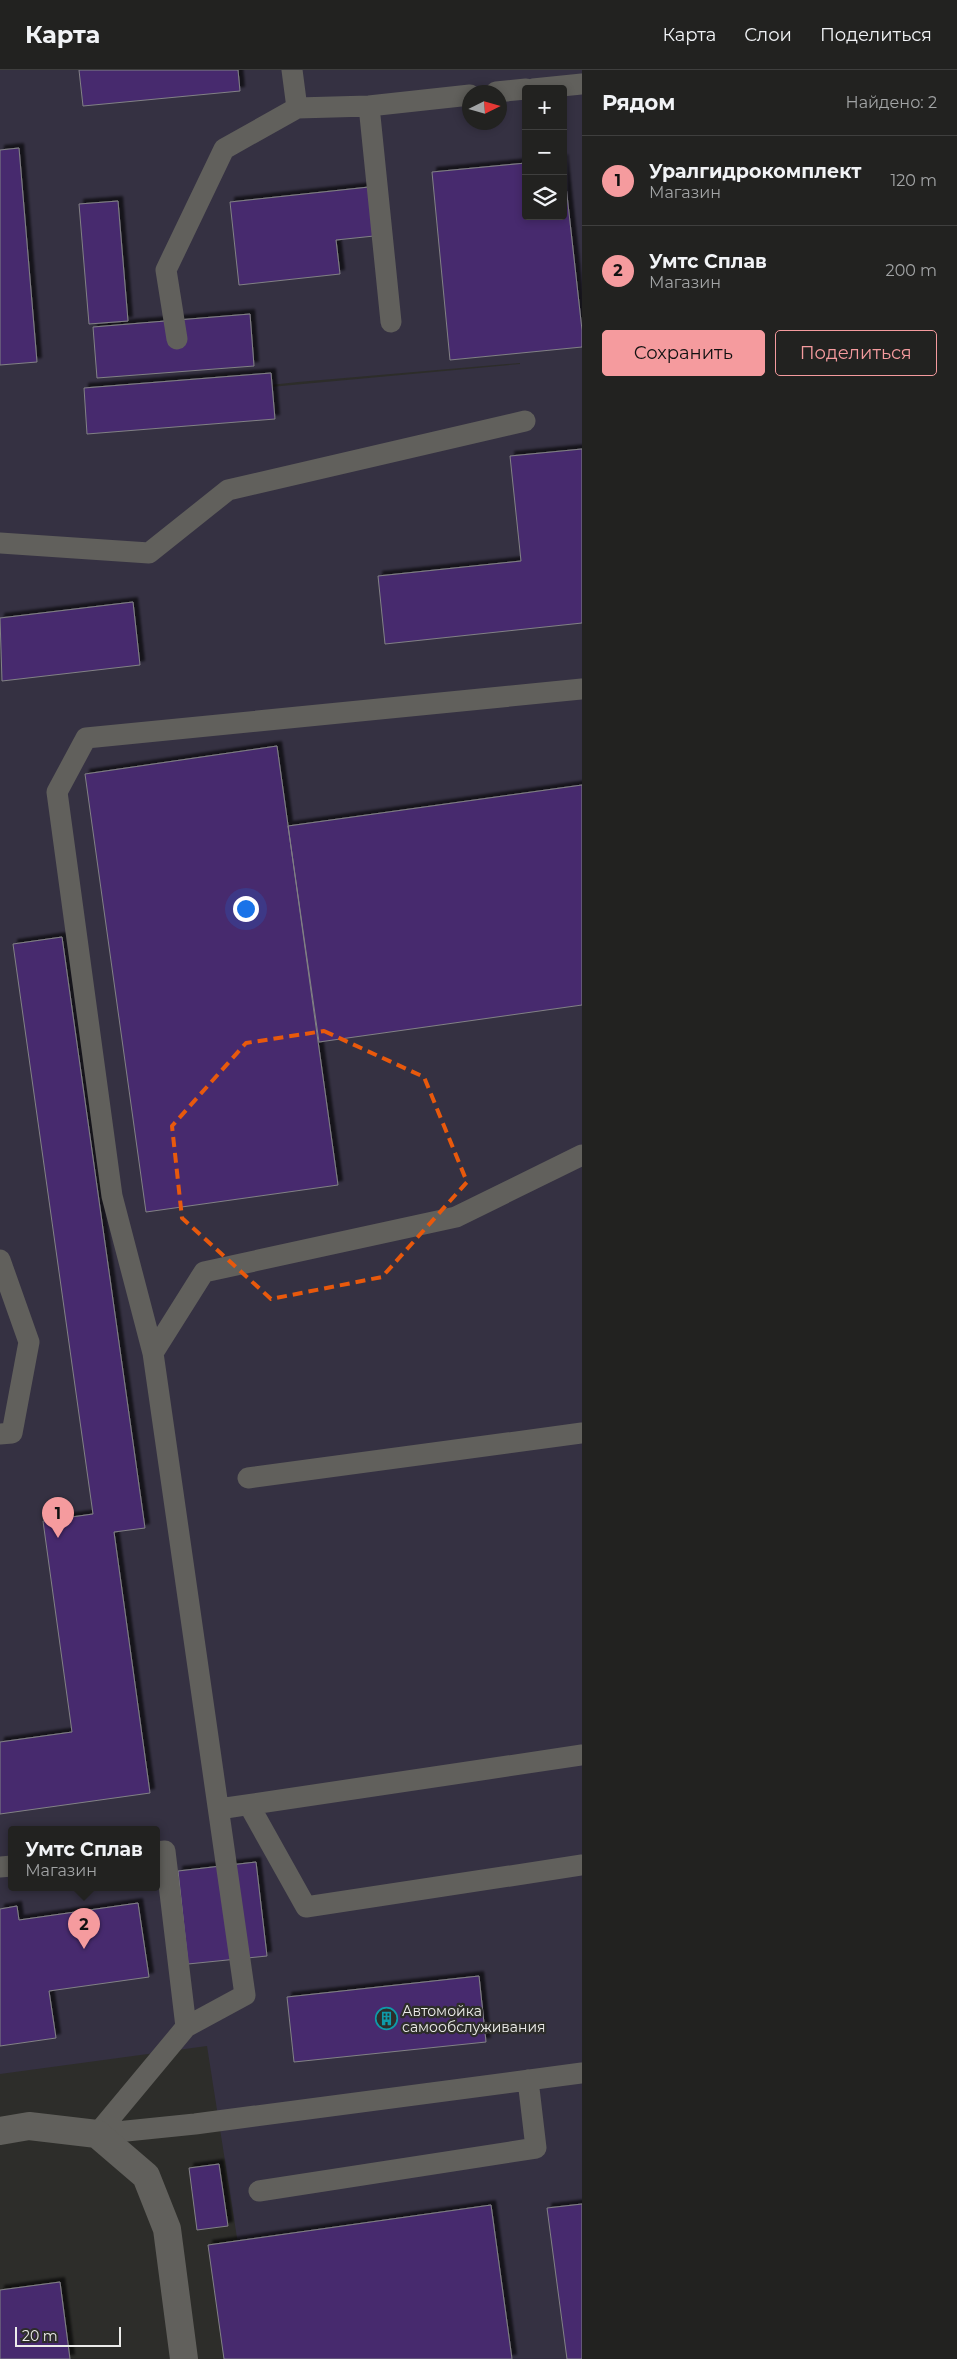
<!DOCTYPE html>
<html lang="ru">
<meta charset="utf-8">
<style>
:root{--surface:#222220;--page:#2a2a29;--text:#f1f3f6;--muted:#a2a4a5;--line:#3f3f3e;--accent:#f59b9e}
body{margin:0;font-family:Montserrat,sans-serif;background:var(--page);color:var(--text)}
.controls{position:absolute;right:15px;top:15px;display:grid;overflow:hidden;border-radius:5px;box-shadow:0 2px 8px #0003}
.controls button{width:45px;height:45px;display:grid;place-items:center;padding:0;border:0;border-bottom:1px solid var(--line);background:var(--surface);color:var(--text);font:25px sans-serif}
.compass{position:absolute;left:462px;top:15px;width:45px;height:45px;border-radius:50%;background:var(--surface);box-shadow:0 2px 8px #0003;rotate:85deg}
.scale{position:absolute;left:15px;bottom:12px;width:106px;box-sizing:border-box;padding-left:5px;border:2px solid #ececea;border-top:0;font-size:14px;line-height:18px;white-space:nowrap;color:#ececea;-webkit-text-stroke:4px #2d2d2a;paint-order:stroke}
.you{position:absolute;left:245px;top:838px;width:18px;height:18px;margin:-12px;border:4px solid #fff;border-radius:50%;background:#1a73e8;box-shadow:0 0 0 8px #1a73e833}
.badge{display:grid;place-items:center;width:32px;height:32px;border-radius:50%;background:var(--accent);color:#111;font-size:16px;font-weight:700}
.pin{position:absolute;translate:-50% -41px;filter:drop-shadow(0 1px 2px #0008)}
.pin::after{content:'';position:absolute;top:26px;width:18px;height:15px;background:inherit;clip-path:polygon(0 0,100% 0,50% 100%)}
.popup{position:absolute;left:8px;top:1756px;width:152px;height:65px;box-sizing:border-box;display:grid;place-content:center;border-radius:5px;background:var(--surface);filter:drop-shadow(0 1px 4px #0005);font-size:16px;white-space:nowrap;color:var(--muted)}
.popup b{font-size:19px;color:var(--text)}
.popup::after{content:'';position:absolute;left:50%;top:100%;margin-left:-10px;border:10px solid transparent;border-top-color:var(--surface)}
.list{margin:0;padding:0;list-style:none}
h2{display:flex;justify-content:space-between;align-items:center;height:65px;margin:0;padding:0 20px;font-size:21px}
h2 small{font-size:16px;font-weight:400;color:var(--muted)}
.list li{display:grid;grid-template-columns:32px 1fr auto;gap:15px;align-items:center;box-sizing:border-box;height:90px;padding:0 20px;border-top:1px solid var(--line)}
.list b{display:block;font-size:19px;white-space:nowrap}
.list p{margin:0;font-size:16px;white-space:nowrap;color:var(--muted)}
.list em{font-size:16px;font-style:normal;color:var(--muted)}
.actions{display:flex;gap:10px;padding:15px 20px}
.actions a{flex:1;padding:11px 0;border:1px solid var(--accent);border-radius:5px;text-align:center;font-size:18px;color:var(--accent)}
.actions .main{background:var(--accent);color:#111}
.icon{flex:none;width:28px;height:28px;fill:none;stroke:currentColor;stroke-width:2;stroke-linecap:round;stroke-linejoin:round}
.map{position:relative;flex:none;width:582px;height:2289px;overflow:hidden}
header{display:flex;align-items:center;gap:30px;box-sizing:border-box;height:70px;padding:0 25px;background:var(--surface);border-bottom:1px solid var(--line)}
header strong{font-size:24px}
nav{display:flex;gap:28px;margin-inline-start:auto;font-size:18px}
main{display:flex}
aside{flex:1;background:var(--surface)}
.map>svg:first-child{display:block}
</style>
<header>
<strong>Карта</strong>
<nav><a>Карта</a><a>Слои</a><a>Поделиться</a></nav>
</header>
<main>
<div class="map">
<svg width="582" height="2289" viewBox="0 0 582 2289">
<defs>
<filter id="shadow"><feDropShadow dx="4.5" dy="-4.5" stdDeviation="1" flood-color="#0009"/></filter>
</defs>
<rect width="100%" height="100%" fill="#2d2d2a"/>
<path fill="#353142" fill-rule="evenodd" d="M0,0H582V2289H256L207,1976L0,2004ZM526,19H563V146H526ZM470,22H500V52H470ZM520,293V294L130,330L298,312ZM12,1760H156V1818H12Z"/>
<path fill="#462c6e" stroke="#828185" filter="url(#shadow)" d="M79,0H238L240,21L83,36Z
M19,78L37,292L0,295V80Z
M563,89L582,260V277L450,290L432,102L526,93V146H563Z
M369,117L374,166L336,170L340,204L239,215L230,132Z
M118,131L128,251L89,254L79,134Z
M250,244L254,296L97,308L93,257Z
M271,303L275,349L87,364L84,318Z
M582,379V553L385,574L378,506L521,491L510,386Z
M133,532L140,595L2,611L0,548Z
M277,676L338,1115L146,1142L85,704Z
M582,715V935L319,972L288,756Z
M62,867L145,1458L114,1462L150,1723L0,1744V1672L72,1662L43,1451L93,1444L13,874Z
M256,1792L267,1886L188,1894L178,1801Z
M138,1833L149,1907L49,1921L56,1968L0,1976V1839L17,1836L19,1850Z
M479,1906L486,1972L294,1992L287,1927Z
M219,2094L228,2156L197,2160L189,2098Z
M582,2134V2289H567L547,2138Z
M491,2135L512,2289H224L208,2175Z
M60,2212L70,2289H0V2220Z"/>
<g fill="none" stroke-linecap="round" stroke-linejoin="round">
<path stroke="#61605c" stroke-width="21" d="M292,0L297,38L369,36L470,25
M533,19L582,14
M496,22L526,19
M369,36L391,252
M177,269L166,200L224,79L297,38
M0,473L149,483L228,420L525,351
M0,1190L29,1272L12,1363L0,1364
M153,1283L112,1126L57,722L86,668L582,619
M248,1408L582,1363
M249,1735L306,1837L582,1795
M219,1739L582,1685
M0,1797L12,1796
M186,1957L245,1925L153,1283L204,1202L456,1147L582,1085
M97,2064L195,2054L582,2003
M97,2064L186,1957L165,1781L156,1782
M259,2121L536,2078L528,2010"/>
<path stroke="#61605c" stroke-width="28" d="M0,2061L29,2056L97,2064L146,2106L167,2159L184,2289"/>
</g>
<path fill="none" stroke="#e8590c" stroke-width="4" stroke-dasharray="10 6" stroke-linejoin="round" d="M324,961L424,1007L467,1112L382,1207L271,1229L182,1148L172,1056L246,973Z"/>
<defs>
<symbol id="building-ring" viewBox="-11 -11 22 22"><circle r="9.5" fill="#2d2d2a" stroke="#0f9aa8" stroke-width="1.5"/><path d="M-4-6H4V6H1V3H-1V6H-4ZM-2.5-4.3h1.7v1.8h-1.7ZM.8-4.3h1.7v1.8H.8ZM-2.5-1h1.7V.8h-1.7ZM.8-1h1.7V.8H.8Z" fill="#0f9aa8"/></symbol>
</defs>
<g fill-rule="evenodd">
<use href="#building-ring" x="374" y="1936" width="25" height="25"/>
</g>
<g text-anchor="middle" stroke-width="4.5" stroke-linejoin="round" paint-order="stroke">
<g font-size="14" fill="#ececea" stroke="#2d2d2a" text-anchor="start">
<text x="402" y="1946">Автомойка<tspan x="402" dy="16">самообслуживания</tspan></text>
</g>
</g>
</svg>
<div class="controls">
<button>+</button>
<button>−</button>
<button><svg class="icon" aria-label="layers" viewBox="0 0 24 24"><path d="M12 4l9 5-9 5-9-5zM3 14l9 5 9-5"/></svg></button>
</div>
<svg class="compass" viewBox="-18 -18 36 36"><path d="M0-13l5 13h-10z" fill="#e53935"/><path d="M0 13l5-13h-10z" fill="#a2a4a5"/></svg>
<div class="scale">20 m</div>
<div class="you"></div>
<div class="pin badge" style="left:58px;top:1468px">1</div>
<div class="pin badge" style="left:84px;top:1879px">2</div>
<div class="popup"><b>Умтс Сплав</b>Магазин</div>
</div>
<aside>
<h2>Рядом<small>Найдено: 2</small></h2>
<ul class="list">
<li><span class="badge">1</span><div><b>Уралгидрокомплект</b><p>Магазин</p></div><em>120 m</em></li>
<li><span class="badge">2</span><div><b>Умтс Сплав</b><p>Магазин</p></div><em>200 m</em></li>
</ul>
<div class="actions"><a class="main">Сохранить</a><a>Поделиться</a></div>
</aside>
</main>
